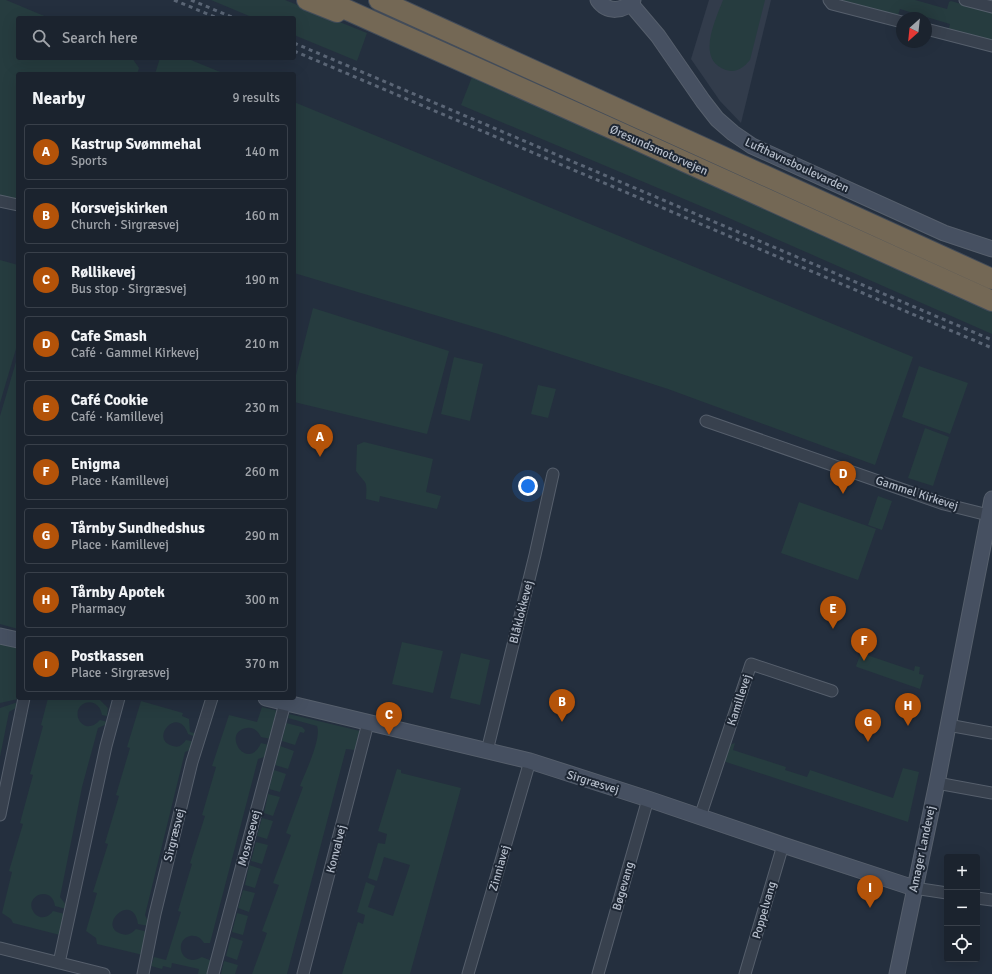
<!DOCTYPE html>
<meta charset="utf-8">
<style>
:root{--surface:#1b232e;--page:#242b36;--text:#f1f3f6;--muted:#a0a4aa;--line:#39404a;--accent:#b45309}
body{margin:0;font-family:Signika,sans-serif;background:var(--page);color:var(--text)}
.controls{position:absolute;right:12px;bottom:12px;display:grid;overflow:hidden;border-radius:4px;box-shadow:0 4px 16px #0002}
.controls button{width:36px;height:36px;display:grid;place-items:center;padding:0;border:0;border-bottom:1px solid var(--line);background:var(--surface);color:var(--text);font:20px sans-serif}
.compass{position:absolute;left:896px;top:12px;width:36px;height:36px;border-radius:50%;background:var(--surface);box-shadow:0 4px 16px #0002;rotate:207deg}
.you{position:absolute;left:528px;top:486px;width:14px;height:14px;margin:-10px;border:3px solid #fff;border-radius:50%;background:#1a73e8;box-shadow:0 0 0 6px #1a73e833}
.badge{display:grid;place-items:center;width:26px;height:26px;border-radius:50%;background:var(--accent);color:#fff;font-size:13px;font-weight:700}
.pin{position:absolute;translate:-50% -33px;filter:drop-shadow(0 1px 2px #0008)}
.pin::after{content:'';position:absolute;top:21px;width:14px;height:12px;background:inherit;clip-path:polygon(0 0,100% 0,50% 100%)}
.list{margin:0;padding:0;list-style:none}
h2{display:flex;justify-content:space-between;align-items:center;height:52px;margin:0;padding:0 16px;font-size:17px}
h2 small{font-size:13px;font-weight:400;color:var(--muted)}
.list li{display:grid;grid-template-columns:26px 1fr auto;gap:12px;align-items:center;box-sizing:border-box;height:56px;margin:0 8px 8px;padding:0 8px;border:1px solid var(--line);border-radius:4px}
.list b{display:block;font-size:15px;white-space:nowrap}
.list p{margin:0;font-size:13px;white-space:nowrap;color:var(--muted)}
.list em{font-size:13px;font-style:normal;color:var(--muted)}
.icon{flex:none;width:22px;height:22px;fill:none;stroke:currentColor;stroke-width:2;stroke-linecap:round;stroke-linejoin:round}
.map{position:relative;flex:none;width:992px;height:974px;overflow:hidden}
.search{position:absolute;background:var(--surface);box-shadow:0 4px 16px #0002;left:16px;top:16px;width:280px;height:44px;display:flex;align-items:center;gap:10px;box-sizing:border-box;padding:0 14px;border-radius:4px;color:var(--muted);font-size:15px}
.panel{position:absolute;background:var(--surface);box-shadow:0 4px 16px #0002;left:16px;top:72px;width:280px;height:628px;border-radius:4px}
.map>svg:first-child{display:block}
</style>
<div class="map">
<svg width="992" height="974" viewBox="0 0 992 974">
<rect width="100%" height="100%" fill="#242f3e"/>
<path fill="#323c4b" d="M709,0H771L741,123L720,101L691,59Z"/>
<path fill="#263c3f" d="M0,0H6L49,18H18V58H132L139,68L137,74H18V199L0,195Z
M211,0H285L367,33L357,61L294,35V18H254Z
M723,0H765L750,60C743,68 737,73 726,70C695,60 716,19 723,0Z
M836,0H915L947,9L949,2L951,1L992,13V43L948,32L950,24L900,9L897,18Z
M160,58H186L225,74H155Z
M472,77L992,312V334L722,215L461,105Z
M294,102L913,357L875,465L668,389L495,333L294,273Z
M0,260L18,265V342L0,403Z
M313,308L449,351L427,434L294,402V383Z
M18,355V629L0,624V416Z
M454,357L483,364L470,421L441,414Z
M919,366L968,383L950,434L902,417Z
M538,385L556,389L548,418L531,414Z
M925,428L949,437L933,486L908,478Z
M364,442L433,459L426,492L441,496L437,509L380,496L379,502L366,499C367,479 367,486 356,471L357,445Z
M878,496L892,501L882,530L868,525Z
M799,502L876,529L858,580L781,553Z
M402,642L443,651L433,693L392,684Z
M0,644L18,648V699L0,703Z
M461,653L490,660L480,705L450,698Z
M861,653L914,671L915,666L920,667L919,674L924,675L920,689L857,667L856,666Z
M48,698H98L108,708L107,716L102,715C98,693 71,703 79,720C80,722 83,725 86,726C92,727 96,724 100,720L108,722L107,724L98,728L82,787L60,897L66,905V909L55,906C52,884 24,896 33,911C34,914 37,916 40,917C46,918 50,915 53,911L65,914L60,935L13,923L11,919L2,913L12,872L9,871L23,824L20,823L33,775L30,774L43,726L41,725Z
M141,701L183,713L182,716L189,719L190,732L198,734L196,737L188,734C178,704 148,740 173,746C179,748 182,745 186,740L196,742L194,748L185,752L145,915L149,924V926L138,924C133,890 95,927 122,934C128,936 132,933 136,929L148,932L143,955L97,944L96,938L86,931L97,893L93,892L108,844L105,843L119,796L116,795L130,748L127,747Z
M15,703L19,704V706L9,712L0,757V708Z
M262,707L278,711L271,739L261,737C258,731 254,727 247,728C220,732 248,773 261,743L269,745L267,756L258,759L210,943H204C201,938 197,935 190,936C173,940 181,969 202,957L212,961L209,974H198L199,969L172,963L171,968L163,966L162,969L151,966L154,957L166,960L181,912L178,911L192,864L190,863L205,816L202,815L216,767L212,766L229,715L257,722Z
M289,714L360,731L355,750L346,749L287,974H252L267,933L262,931L279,885L273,883L291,835L286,833L303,787L300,786C305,773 322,738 317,726L288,718Z
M286,723L302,727L305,730L304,733L300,732L295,745L282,741Z
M735,743L733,750L786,767L785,770L807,777L810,770L893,798L903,768L919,772L908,822L723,761L729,745Z
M280,746L294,751L288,769L275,765Z
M397,769L401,770V773L461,788L410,974H342L358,922L363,924L365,915L357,912L366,882L375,886L368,907L393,916L410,865L384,857L377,881L368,878L378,843L385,844L387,834L378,831Z
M274,770L286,774L280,792L269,789Z
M268,794L280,797L273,816L264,813Z
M262,818L273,821L267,839L257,836Z
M256,842L268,845L262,864L251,861Z
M249,865L261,869L255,888L245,885Z
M243,890L255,893L249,912L238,908Z
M237,913L248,916L243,935L232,932Z
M231,937L243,941L237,960L226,956Z
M224,961L238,965L235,974H221Z"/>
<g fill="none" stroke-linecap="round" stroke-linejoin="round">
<defs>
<path id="street" d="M829,0L832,4L902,22
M965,0L992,7
M926,29L992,46
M0,201L18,205
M706,421L944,504L992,516
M948,725L992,733
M487,751L535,555L553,474
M937,783L992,793
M0,815L24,698
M700,817L751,664L832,691
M914,888L947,893
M977,898L992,900
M0,948L104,974
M59,963L106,746L119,698
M143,974L155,914L192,762L212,698
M213,974L285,703
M303,974L368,723
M468,974L530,761
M598,974L648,799
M745,974L783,845"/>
<path id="secondary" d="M598,0C607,13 624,12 633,0
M630,3L658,36L703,101L717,119L733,133L752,146L944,233L992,249
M0,636L18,640
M266,698L530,761L648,799L783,845L914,888
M897,974L937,783L992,499"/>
<path id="highway" d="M307,0L337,12
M325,0L617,131L992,301
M379,0L992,279"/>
</defs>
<use href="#street" stroke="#565f6c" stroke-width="13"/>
<use href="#secondary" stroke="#565f6c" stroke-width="17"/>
<use href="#highway" stroke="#434c59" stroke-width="22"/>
<use href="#street" stroke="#38414e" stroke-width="11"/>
<use href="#secondary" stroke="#465061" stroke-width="15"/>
<use href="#highway" stroke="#746855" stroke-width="20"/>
<path stroke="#5a6575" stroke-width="3" stroke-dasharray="4 4" stroke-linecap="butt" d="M174,0L217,18
M191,0L234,18
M294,43L992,340
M294,51L992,348"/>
</g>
<g text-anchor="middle" stroke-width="4" stroke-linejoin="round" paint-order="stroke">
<g font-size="12" fill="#b4bcc9" stroke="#1d2633">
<text transform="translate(659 150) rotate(24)" y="4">Øresundsmotorvejen</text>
<text transform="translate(797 165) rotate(25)" y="4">Lufthavnsboulevarden</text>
<text transform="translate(917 493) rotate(18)" y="4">Gammel Kirkevej</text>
<text transform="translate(521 612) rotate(-76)" y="4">Blåklokkevej</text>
<text transform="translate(739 700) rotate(-72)" y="4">Kamillevej</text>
<text transform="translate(593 782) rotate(17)" y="4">Sirgræsvej</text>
<text transform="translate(174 835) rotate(-76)" y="4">Sirgræsvej</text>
<text transform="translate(249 838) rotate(-75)" y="4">Mosrosevej</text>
<text transform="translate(336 849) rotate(-76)" y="4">Konvalvej</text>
<text transform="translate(922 849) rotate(-78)" y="4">Amager Landevej</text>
<text transform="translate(499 868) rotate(-74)" y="4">Zinniavej</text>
<text transform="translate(623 886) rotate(-74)" y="4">Bøgevang</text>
<text transform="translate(764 910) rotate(-74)" y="4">Poppelvang</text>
</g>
</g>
</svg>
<div class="controls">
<button>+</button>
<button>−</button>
<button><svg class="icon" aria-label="locate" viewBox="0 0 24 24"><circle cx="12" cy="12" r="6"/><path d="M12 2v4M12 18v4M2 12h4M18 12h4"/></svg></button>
</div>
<svg class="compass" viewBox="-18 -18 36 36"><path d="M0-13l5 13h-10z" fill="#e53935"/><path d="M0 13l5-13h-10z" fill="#a0a4aa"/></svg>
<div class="you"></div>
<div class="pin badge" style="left:320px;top:457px">A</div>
<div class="pin badge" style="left:562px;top:722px">B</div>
<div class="pin badge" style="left:389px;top:735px">C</div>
<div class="pin badge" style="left:843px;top:494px">D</div>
<div class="pin badge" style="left:833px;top:629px">E</div>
<div class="pin badge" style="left:864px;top:661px">F</div>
<div class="pin badge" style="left:868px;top:742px">G</div>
<div class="pin badge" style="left:908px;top:726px">H</div>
<div class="pin badge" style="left:870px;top:908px">I</div>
<div class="search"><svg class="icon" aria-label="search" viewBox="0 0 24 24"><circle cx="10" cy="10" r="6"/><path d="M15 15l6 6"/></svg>Search here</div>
<section class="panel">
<h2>Nearby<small>9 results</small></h2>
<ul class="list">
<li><span class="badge">A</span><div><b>Kastrup Svømmehal</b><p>Sports</p></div><em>140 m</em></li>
<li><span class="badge">B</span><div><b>Korsvejskirken</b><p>Church · Sirgræsvej</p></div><em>160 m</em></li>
<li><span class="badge">C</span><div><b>Røllikevej</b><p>Bus stop · Sirgræsvej</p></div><em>190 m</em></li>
<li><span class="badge">D</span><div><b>Cafe Smash</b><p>Café · Gammel Kirkevej</p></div><em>210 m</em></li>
<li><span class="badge">E</span><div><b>Café Cookie</b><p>Café · Kamillevej</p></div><em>230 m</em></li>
<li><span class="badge">F</span><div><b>Enigma</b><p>Place · Kamillevej</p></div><em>260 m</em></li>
<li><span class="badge">G</span><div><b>Tårnby Sundhedshus</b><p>Place · Kamillevej</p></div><em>290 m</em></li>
<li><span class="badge">H</span><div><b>Tårnby Apotek</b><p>Pharmacy</p></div><em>300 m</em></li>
<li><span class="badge">I</span><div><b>Postkassen</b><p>Place · Sirgræsvej</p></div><em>370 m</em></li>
</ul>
</section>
</div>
